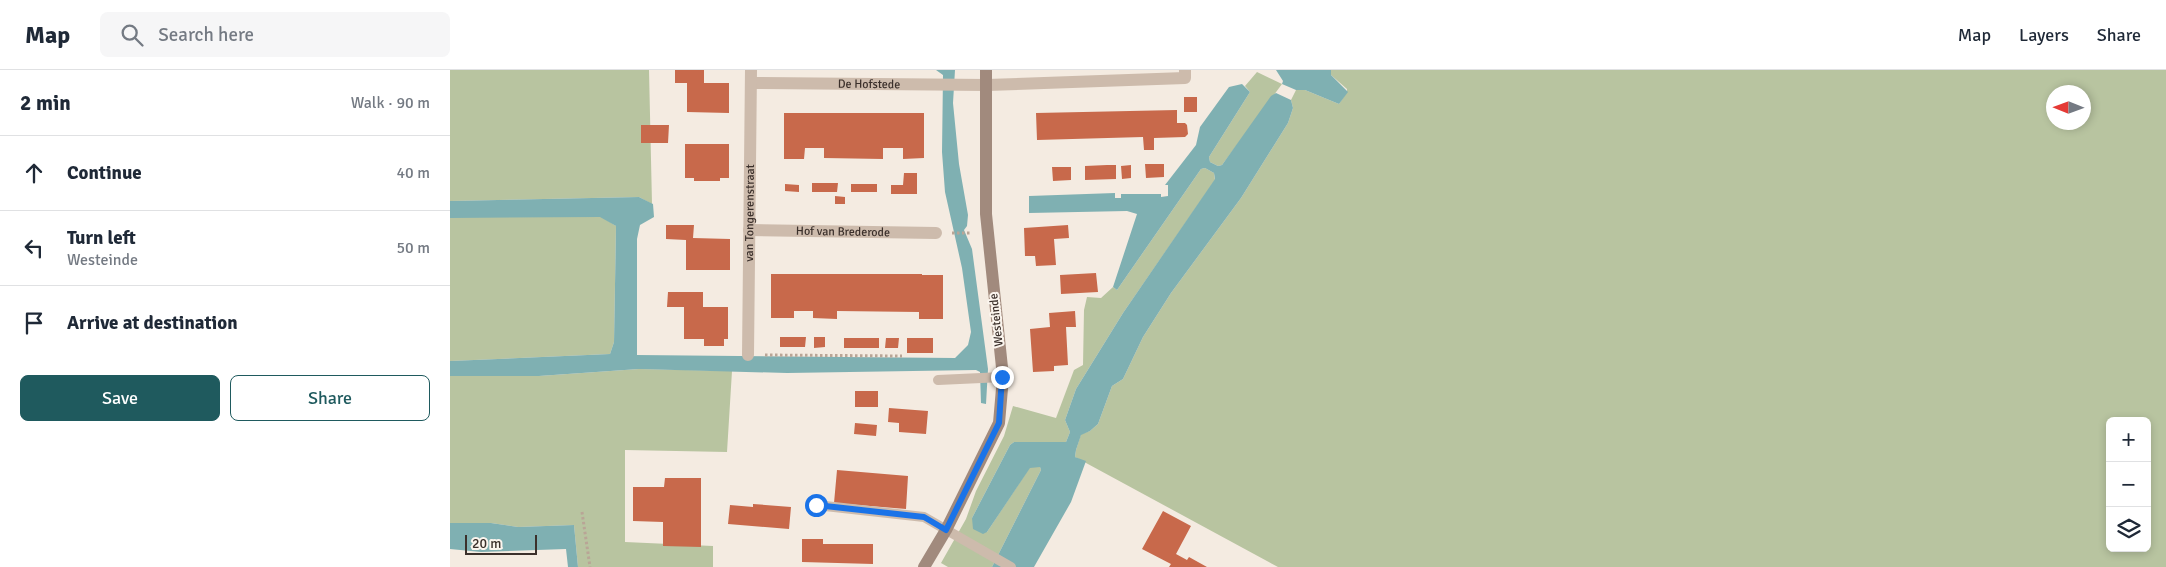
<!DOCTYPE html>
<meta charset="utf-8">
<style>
:root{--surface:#fff;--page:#f6f6f7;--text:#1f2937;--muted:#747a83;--line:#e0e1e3;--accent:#1f5a5e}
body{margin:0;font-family:Signika,sans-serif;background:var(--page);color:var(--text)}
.controls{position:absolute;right:15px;bottom:15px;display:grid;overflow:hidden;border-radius:8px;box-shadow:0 2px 8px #0003}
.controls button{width:45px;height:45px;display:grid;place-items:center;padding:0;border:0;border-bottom:1px solid var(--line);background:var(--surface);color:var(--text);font:25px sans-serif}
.compass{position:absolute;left:1596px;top:15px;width:45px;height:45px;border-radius:50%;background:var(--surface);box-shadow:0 2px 8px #0003;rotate:271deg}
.scale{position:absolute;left:15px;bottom:12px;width:72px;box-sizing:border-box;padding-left:5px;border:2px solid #3b302b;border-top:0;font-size:14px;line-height:18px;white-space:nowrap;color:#3b302b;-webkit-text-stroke:4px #fbf5ee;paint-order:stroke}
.stop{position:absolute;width:15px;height:15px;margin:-11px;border:4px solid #1a73e8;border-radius:50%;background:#fff}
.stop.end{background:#1a73e8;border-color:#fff;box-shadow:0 1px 5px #0008}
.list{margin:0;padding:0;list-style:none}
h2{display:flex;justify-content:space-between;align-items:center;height:65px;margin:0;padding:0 20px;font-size:21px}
h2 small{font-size:16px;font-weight:400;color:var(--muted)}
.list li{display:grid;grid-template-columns:32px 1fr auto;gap:15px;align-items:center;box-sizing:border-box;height:75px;padding:0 20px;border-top:1px solid var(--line)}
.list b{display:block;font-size:19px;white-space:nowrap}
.list p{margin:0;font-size:16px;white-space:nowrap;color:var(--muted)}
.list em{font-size:16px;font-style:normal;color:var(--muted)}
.actions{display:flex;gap:10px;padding:15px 20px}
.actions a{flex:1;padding:11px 0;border:1px solid var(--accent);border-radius:8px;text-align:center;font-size:18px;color:var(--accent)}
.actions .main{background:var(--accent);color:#fff}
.icon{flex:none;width:28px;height:28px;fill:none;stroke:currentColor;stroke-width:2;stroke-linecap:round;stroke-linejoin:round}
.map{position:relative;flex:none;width:1716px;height:497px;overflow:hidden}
header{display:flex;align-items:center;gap:30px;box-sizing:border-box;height:70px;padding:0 25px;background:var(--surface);border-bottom:1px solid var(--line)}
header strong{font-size:24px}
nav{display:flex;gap:28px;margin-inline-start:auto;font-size:18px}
.search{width:350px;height:45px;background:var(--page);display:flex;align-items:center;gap:12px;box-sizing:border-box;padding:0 18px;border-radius:8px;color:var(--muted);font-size:19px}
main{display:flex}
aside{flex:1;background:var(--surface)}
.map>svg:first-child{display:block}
</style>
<header>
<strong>Map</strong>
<div class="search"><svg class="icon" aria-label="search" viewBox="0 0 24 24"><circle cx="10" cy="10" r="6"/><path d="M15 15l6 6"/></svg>Search here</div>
<nav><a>Map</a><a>Layers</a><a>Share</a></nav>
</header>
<main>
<aside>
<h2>2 min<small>Walk · 90 m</small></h2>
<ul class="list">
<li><svg class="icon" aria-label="ahead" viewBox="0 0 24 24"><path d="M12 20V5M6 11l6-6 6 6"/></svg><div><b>Continue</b></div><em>40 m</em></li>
<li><svg class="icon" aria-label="left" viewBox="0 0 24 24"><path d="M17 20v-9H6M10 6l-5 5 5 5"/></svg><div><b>Turn left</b><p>Westeinde</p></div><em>50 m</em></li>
<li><svg class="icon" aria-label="arrive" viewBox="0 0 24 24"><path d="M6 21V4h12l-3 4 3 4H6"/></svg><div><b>Arrive at destination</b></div></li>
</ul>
<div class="actions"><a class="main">Save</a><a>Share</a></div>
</aside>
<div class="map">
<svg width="1716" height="497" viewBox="0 0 1716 497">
<rect width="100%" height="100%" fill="#f4ebe1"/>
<path fill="#b8c4a0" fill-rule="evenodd" d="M0,0H199L202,134L189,127L0,131Z
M881,0H1716V497H828L625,387L626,380L631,364L640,361L648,354L662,316L673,309L693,267L721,223L791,128L838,53L843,38L841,30L846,20H855L889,34L897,22V19L881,5ZM1604,22H1634V52H1604ZM1660,351H1697V478H1660Z
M807,2L832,14L772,95L768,96L760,92L759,87L800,22L795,16Z
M755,98L764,103L765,110L673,243L626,319L615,350L620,362L616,372H564L560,375L522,448L537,462L580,397H590L591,400L542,497H498L491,493L516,449L526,421L554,366L563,336L606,348L624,300L633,295L634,240L637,227L651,228L663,217L667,220L751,99Z
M181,139L152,147L166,156L164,272L160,284L0,291V142Z
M189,299L282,301L277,382L175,380V472L263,476V497H128L124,455L68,457L41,453H0V306H89Z"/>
<path fill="#7fb0b2" d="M486,0H505L503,33L509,94L518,145L517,156L514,160L522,179L538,299L536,334L531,333L530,302L526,300L337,303L189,299L89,306H0V291L160,284L164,272L166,156L150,147L0,148V131L189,127L203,134L204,147L190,155L187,169V285L505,288L518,275L521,262L512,198L495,122L492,82L493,5Z
M826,0H881V5L898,22L889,34L855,20H846L832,14L833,11Z
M792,14L800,22L759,87L760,92L768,96L772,95L821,26L826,23L841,30L843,38L838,53L791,128L721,223L693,267L673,309L662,316L648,354L640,361L631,365L626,380L625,387L636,391L621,432L584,497H542L591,400L590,397L580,398L537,462L533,464L523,459L522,448L560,375L564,372H616L620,362L615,350L626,319L673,243L765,109L764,103L755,98L751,99L667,220L663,217L687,144L677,141L579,143V126L665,123V128H671V124H711V127L718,126V115H715L746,75L750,57L779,17Z
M0,453H41L68,457L124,455L128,497H118L116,479L31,482L0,479Z"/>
<path fill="#c8694b" d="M225,0H254V13H279V43L237,42V13H225Z
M734,27H747V42H734Z
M727,40V53H735L737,55L738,64L735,67L704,68V80H694L693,67L587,70L586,43Z
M334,43H474V88L453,89V78H433V89L374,88V78H355L354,89H334Z
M191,55H219L218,73H191Z
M235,74H279V108H270V111H244V108H235Z
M695,94H714V107L696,108Z
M657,95H666V109L635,110V96Z
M681,95V108L672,109L671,96Z
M602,97H621V110L603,111Z
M454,103H467V124H441V115H453Z
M362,113H388L387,122H362Z
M335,114L349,115V122L335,121Z
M401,114H427V122H401Z
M385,126L395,127V134H385Z
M216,155H244L243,168L280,169V200H236V170L216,169Z
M618,155L619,168L604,169L606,195L586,196L585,186H575L574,158Z
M646,203L648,222L611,224L610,205Z
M321,204H472V205H493V249H469V242L387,241V249L363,248V241H344V248H321Z
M218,222H253V237H278V269H274V276H254V269H234V237H217Z
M625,241L626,257H616L618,295L604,296V301L583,302L580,259L600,257L599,243Z
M330,267H356L355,277H330Z
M364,267H375V277L364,278Z
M394,268H429V278H394Z
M436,268H449L448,278H435Z
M457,268H483V283H457Z
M405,321H428V337H405Z
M439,338L478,341L476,364L449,362V353L438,352Z
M405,353L427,355L426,366L404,364Z
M387,400L458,406L456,439L384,433Z
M215,408H251V477L213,476V452L183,451V417H214Z
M303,434L341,437L339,459L278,454L280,435L303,437Z
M713,441L741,456L726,484L737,490L739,487L757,497H719L721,494L692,479Z
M352,469H373V474H423V494L352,492Z"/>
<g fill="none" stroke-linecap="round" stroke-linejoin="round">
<path stroke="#b9a596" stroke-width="3" stroke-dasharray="2.5 2.5" stroke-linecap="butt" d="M502,163H521
M315,285L452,286
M132,442L140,497"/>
<path stroke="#cdbbac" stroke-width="10" d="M488,310L553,307
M366,435L474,447L561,497"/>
<g stroke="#cdbbac" stroke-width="12">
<path id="s1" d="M301,13L537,15L735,8V0"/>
<path id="s2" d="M299,160L486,163"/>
<path id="s3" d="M298,285L301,0"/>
</g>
<path stroke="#a18a7d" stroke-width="12" d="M474,497L496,460L549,353L553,307L536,144V0"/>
</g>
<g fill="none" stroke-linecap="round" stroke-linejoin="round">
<path stroke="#1a73e8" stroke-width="6" d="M366,435L474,447L496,460L549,353L552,307"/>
</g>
<g text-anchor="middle" stroke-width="4" stroke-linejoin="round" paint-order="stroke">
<g font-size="12" fill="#3b302b" stroke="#fbf5ee">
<text dy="4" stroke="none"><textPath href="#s1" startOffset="118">De Hofstede</textPath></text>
<text dy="4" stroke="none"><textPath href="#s3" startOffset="142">van Tongerenstraat</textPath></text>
<text dy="4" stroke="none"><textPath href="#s2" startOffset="94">Hof van Brederode</textPath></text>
<text transform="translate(546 250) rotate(-96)" y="4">Westeinde</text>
</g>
</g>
</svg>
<div class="controls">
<button>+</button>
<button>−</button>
<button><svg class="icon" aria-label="layers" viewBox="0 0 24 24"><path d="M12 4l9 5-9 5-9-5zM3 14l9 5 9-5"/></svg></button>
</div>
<svg class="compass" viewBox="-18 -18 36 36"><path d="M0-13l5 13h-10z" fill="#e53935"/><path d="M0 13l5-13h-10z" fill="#747a83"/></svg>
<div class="scale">20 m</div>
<div class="stop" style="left:366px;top:435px"></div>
<div class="stop end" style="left:552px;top:307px"></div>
</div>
</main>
